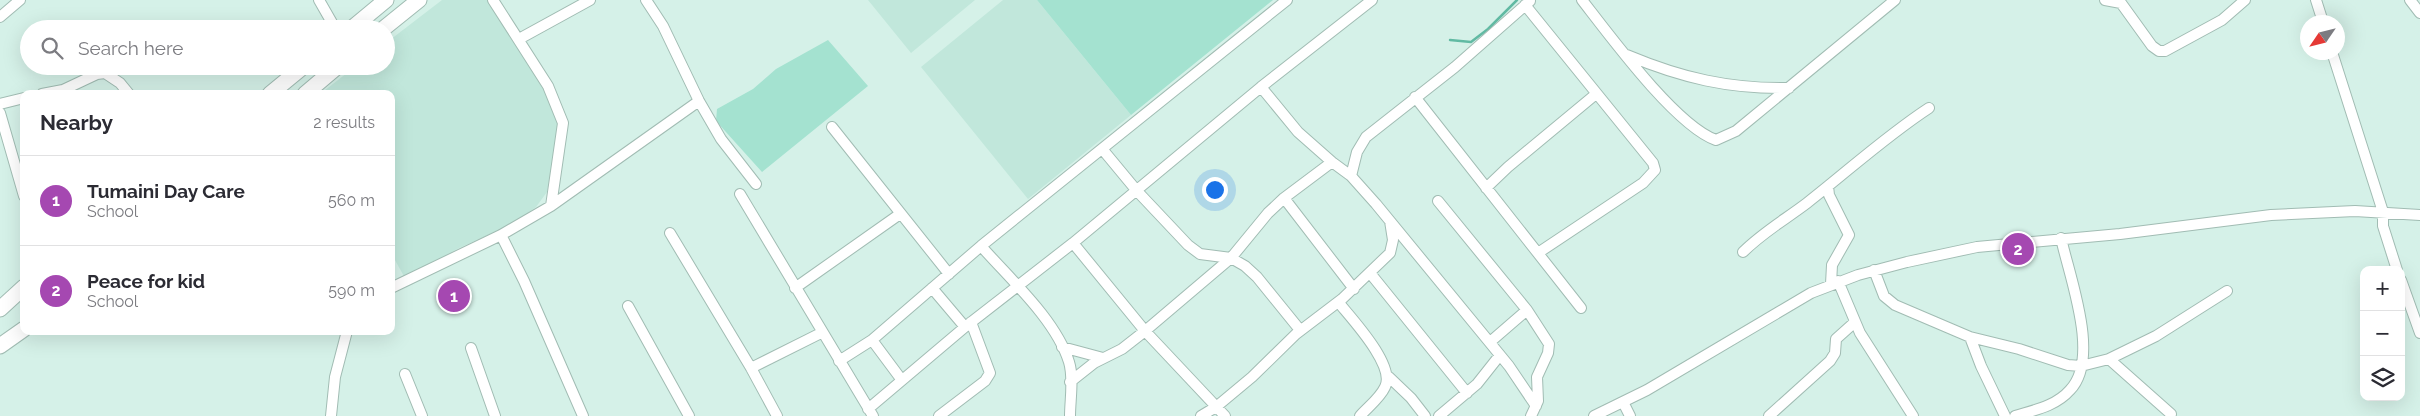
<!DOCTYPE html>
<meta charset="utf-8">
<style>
:root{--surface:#fff;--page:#f7f7f7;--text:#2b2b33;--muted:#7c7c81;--line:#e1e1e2;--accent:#a548b1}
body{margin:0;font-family:Raleway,sans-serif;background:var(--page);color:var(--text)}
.controls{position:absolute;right:15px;bottom:15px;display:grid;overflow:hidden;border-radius:10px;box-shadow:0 5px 20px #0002}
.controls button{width:45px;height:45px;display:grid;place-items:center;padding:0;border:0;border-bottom:1px solid var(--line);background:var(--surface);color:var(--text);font:25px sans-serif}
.compass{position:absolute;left:2300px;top:15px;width:45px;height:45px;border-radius:50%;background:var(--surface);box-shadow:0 5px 20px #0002;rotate:235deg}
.you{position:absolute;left:1214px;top:189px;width:18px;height:18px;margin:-12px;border:4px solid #fff;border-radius:50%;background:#1a73e8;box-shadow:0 0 0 8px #1a73e833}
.badge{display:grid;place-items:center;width:32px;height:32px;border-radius:50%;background:var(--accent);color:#fff;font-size:16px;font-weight:700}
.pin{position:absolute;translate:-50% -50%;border:2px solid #fff;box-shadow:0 1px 5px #0006}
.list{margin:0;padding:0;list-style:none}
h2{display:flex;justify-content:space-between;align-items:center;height:65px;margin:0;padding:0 20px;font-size:21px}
h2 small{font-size:16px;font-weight:400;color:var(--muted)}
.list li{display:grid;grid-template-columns:32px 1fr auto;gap:15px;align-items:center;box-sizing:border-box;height:90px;padding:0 20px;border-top:1px solid var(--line)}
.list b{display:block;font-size:19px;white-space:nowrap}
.list p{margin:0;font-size:16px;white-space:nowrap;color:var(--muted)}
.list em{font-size:16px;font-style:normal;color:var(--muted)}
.icon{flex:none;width:28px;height:28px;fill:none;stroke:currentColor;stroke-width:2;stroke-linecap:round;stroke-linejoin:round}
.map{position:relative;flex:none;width:2420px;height:416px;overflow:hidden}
.search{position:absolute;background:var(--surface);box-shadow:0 5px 20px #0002;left:20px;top:20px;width:375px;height:55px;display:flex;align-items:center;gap:12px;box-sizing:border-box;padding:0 18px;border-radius:28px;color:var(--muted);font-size:19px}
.panel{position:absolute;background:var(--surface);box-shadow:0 5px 20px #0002;left:20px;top:90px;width:375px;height:245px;border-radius:10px}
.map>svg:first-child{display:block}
</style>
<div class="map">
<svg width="2420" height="416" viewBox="0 0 2420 416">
<rect width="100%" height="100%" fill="#d5f1e8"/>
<path fill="#c1e7db" d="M442,0H491L528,57L560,119L547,192L536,207L513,224L459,248L405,278L391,253V94H320L356,66H386V43Z
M868,0H975L911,53Z
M1003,0H1037L1131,115L1028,199L921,67Z"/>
<path fill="#a4e2d0" d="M1037,0H1273L1131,115Z
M828,40L868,86L762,172L716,121L717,109L753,89L776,69Z"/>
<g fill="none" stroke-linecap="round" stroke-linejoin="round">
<path stroke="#61baa3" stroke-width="2.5" d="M1450,40L1471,42L1488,29L1517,0"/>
<defs>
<path id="minor" d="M319,0L335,28
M493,0L548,86L563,123L551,206
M646,0L663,26L699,101L721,139L756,184
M1582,0C1610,36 1676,126 1716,140L1736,131L1895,0
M2105,0L2121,3L2152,46L2159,51H2165L2222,20L2245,0
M2316,0L2323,22
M2410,0L2420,13
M1525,5L1653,163L1655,170L1643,183L1538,253
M0,17L20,0
M519,39L590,0
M2332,52L2383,212V226L2397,270
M1627,55C1682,78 1729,89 1789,88
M1261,87L1298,132L1332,162L1351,176L1376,204L1509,366L1536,406
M42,94L63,90L97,74L105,73L120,83L129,94
M1415,97L1581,308
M0,104L24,98
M0,113L24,196
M832,127L949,274
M1103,150L1137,191L1188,245L1200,254L1231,258L1245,266L1257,277L1300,330
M1351,176L1357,152L1366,137L1455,67L1530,1
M1828,186L1829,195L1849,235L1832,265L1831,284
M1486,188L1508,167L1596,94
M740,194L873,416
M1284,198L1354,289
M1438,201L1527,310L1549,344L1548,353L1537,377L1538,401L1531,416
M670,233L751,368L777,416
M501,235L524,281L583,416
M1073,243L1145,331L1225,416
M981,246C1010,279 1056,320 1069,362C1074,378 1070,400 1070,416
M1743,252C1763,232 1786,219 1807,203C1848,171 1886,136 1929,108
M1874,270L1884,296L1895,305L1970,337L2019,349L2068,365L2081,366L2109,359L2156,336L2227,291
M1370,273L1467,393
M2401,280L2420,333
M1838,281L1860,333L1913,416
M391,288L501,235L551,206L699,101
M795,288L900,214
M932,288L965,327
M1339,303C1352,319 1396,366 1385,387C1380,398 1368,407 1360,416
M628,306L689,416
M1970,337L1981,366L2005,416
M872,340L901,379
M1490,342L1527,310
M1062,347L1103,358
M471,348L495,416
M2109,359L2171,414
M839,361L872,340L981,246L1287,0
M751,368L821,333
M405,374L422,416
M1389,377L1411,398L1425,416
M1070,382L1094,363L1122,349L1145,331L1231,258L1268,213L1284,198L1332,162
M1623,402L1630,416
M868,409L965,327L1073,243L1261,87L1372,0
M331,416L335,377L347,331
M939,416L985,381L990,373L971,322
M1201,416L1216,407L1252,377L1296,334L1342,299L1390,253L1393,240L1390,221
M1439,416L1477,384L1500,355
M1594,416L1647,390L1811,293L1858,275L1907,262L1977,247L2120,234L2271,215L2355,211L2420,215
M1769,416L1830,361L1835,353L1836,339L1855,322
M2015,416C2035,410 2056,406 2070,390C2101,358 2069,276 2061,238"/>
<path id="highway" d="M351,29L386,0
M383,29L419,0
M270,94L304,66
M305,94L338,66
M0,309L24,287
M0,346L24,329"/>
</defs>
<use href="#minor" stroke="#a1bcb3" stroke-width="12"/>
<use href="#highway" stroke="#a1bcb3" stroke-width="17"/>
<use href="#minor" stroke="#fff" stroke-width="10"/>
<use href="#highway" stroke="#fff" stroke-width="15"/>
</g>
</svg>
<div class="controls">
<button>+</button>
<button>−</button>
<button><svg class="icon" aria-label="layers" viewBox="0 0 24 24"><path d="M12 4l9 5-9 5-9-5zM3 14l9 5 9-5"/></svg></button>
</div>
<svg class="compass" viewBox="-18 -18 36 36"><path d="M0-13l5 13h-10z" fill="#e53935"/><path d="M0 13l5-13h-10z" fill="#7c7c81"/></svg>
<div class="you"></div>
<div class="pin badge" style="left:454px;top:296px">1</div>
<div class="pin badge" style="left:2018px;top:249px">2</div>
<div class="search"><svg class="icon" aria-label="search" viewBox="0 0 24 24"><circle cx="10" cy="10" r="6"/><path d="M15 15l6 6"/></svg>Search here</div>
<section class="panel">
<h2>Nearby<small>2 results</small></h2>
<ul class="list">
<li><span class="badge">1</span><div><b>Tumaini Day Care</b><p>School</p></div><em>560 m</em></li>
<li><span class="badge">2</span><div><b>Peace for kid</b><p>School</p></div><em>590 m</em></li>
</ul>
</section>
</div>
